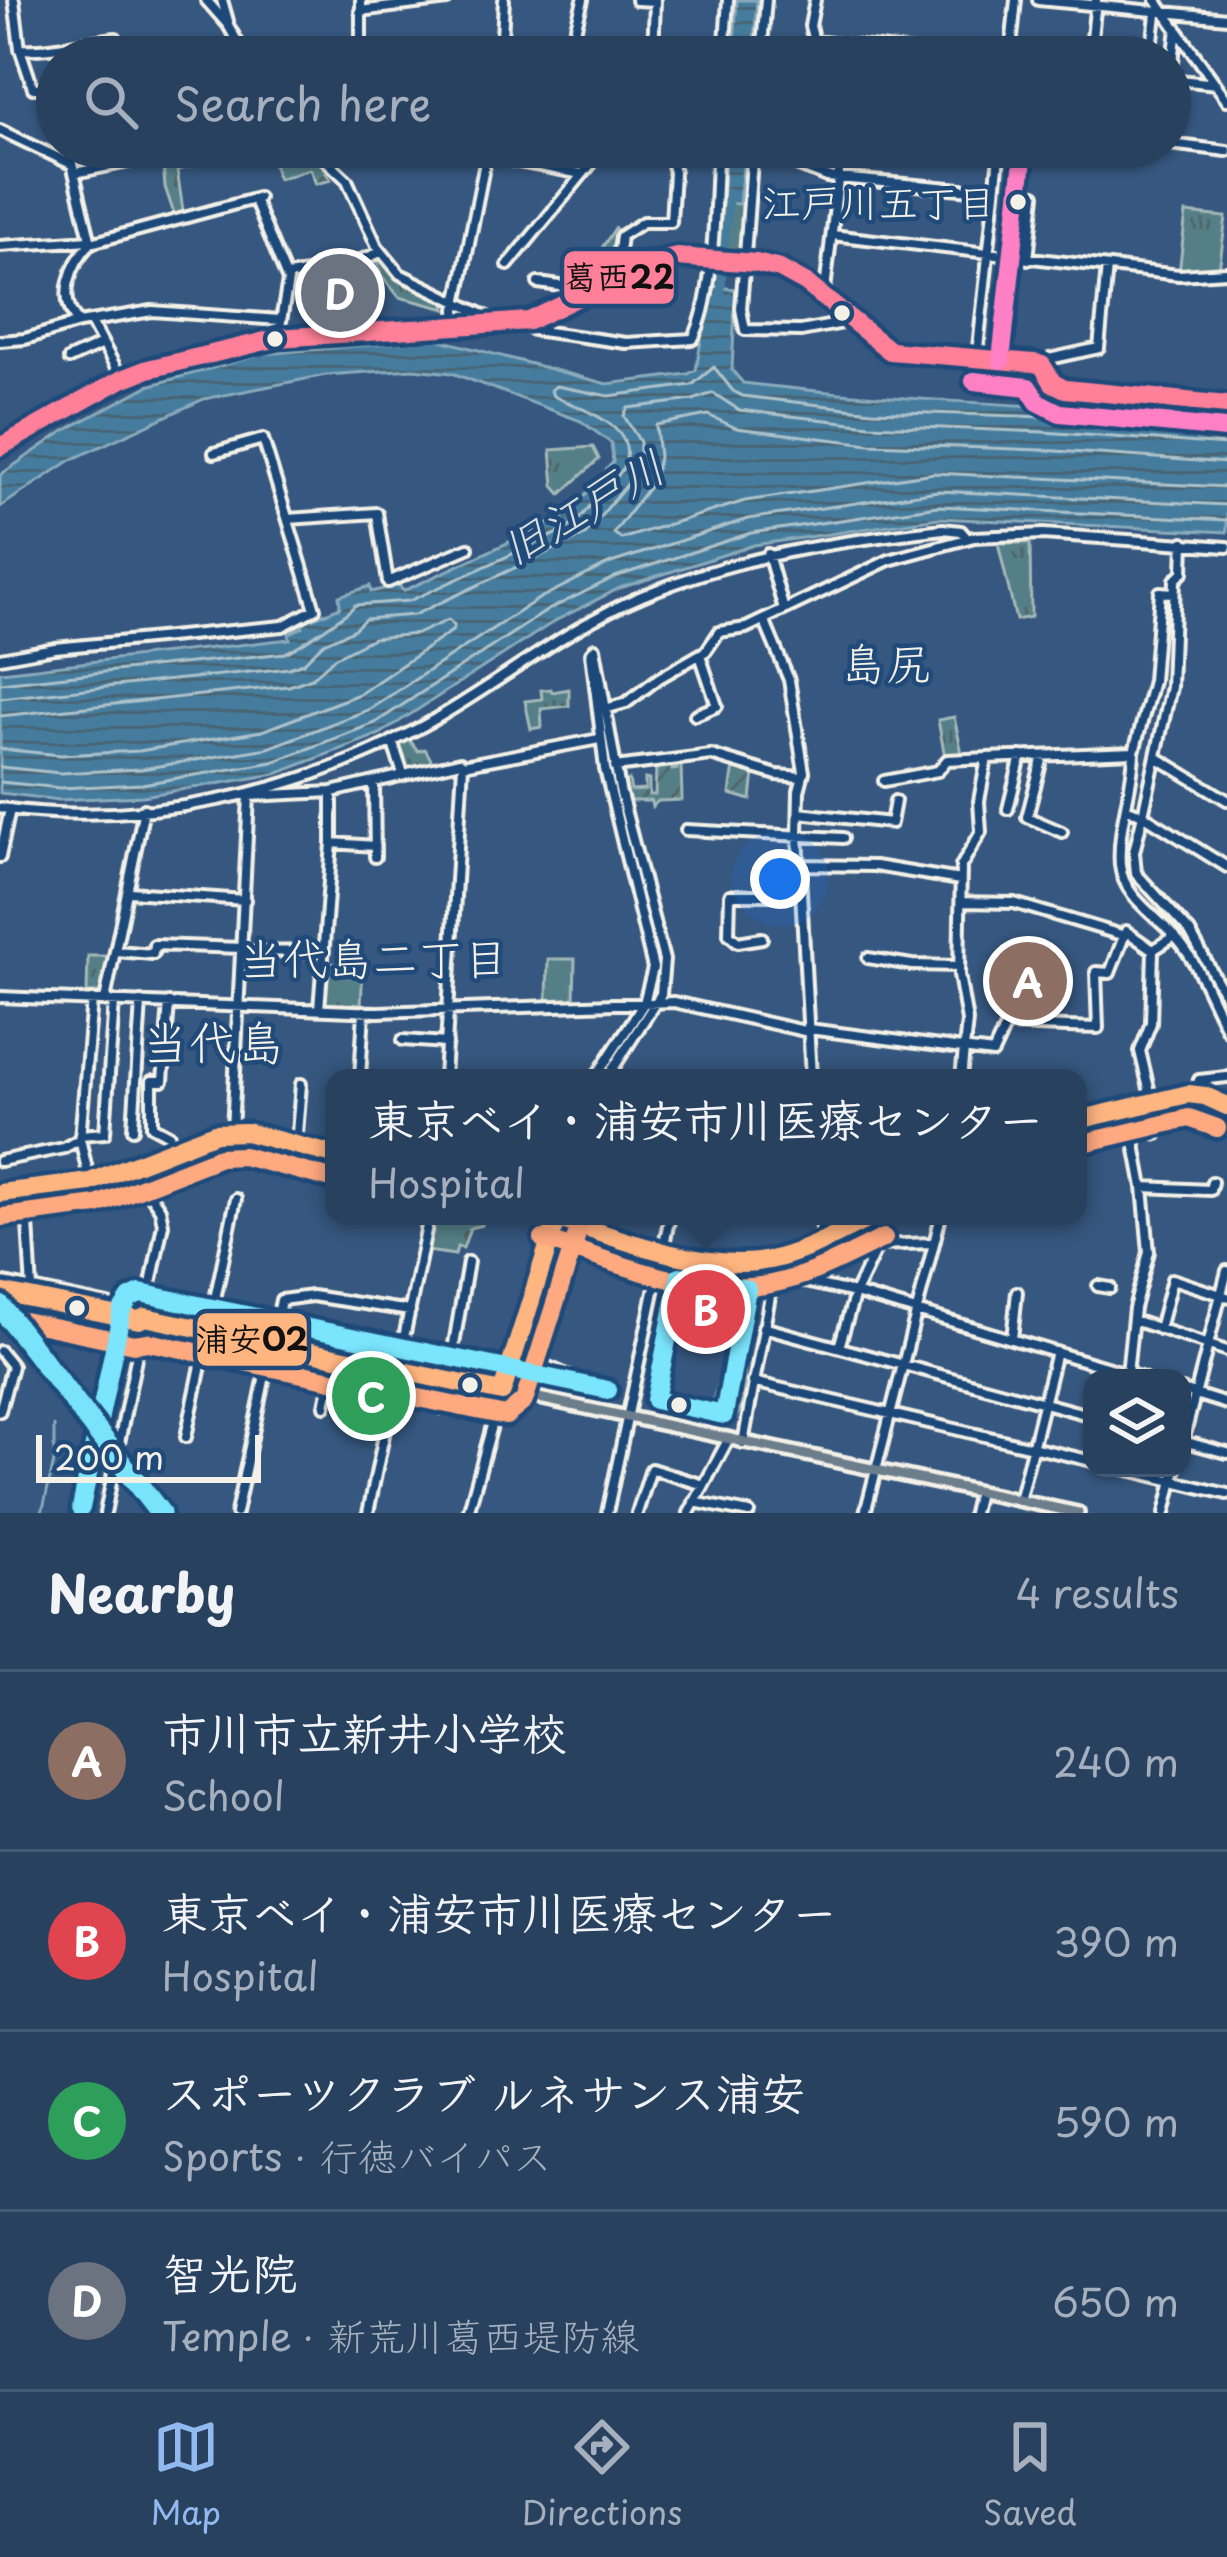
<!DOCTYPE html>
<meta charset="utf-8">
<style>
:root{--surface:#28415f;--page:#344c68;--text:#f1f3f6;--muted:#a5afbd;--line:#445a74;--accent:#90b9f0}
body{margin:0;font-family:"Playpen Sans","Klee One",sans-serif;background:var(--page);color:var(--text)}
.controls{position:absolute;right:36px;bottom:36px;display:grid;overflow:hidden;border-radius:24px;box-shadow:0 3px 9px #0004}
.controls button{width:108px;height:108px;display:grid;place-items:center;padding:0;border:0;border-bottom:3px solid var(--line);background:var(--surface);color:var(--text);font:60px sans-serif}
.scale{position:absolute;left:36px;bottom:30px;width:225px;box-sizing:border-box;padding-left:12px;border:6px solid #f4f1e8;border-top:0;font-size:33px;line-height:42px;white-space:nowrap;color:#f4f1e8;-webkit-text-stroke:9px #1f4a7a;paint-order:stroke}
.you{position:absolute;left:780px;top:879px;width:42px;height:42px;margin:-30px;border:9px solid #fff;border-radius:50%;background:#1a73e8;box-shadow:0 0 0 18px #1a73e833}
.badge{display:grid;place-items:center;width:78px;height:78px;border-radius:50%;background:var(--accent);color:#fff;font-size:39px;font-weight:700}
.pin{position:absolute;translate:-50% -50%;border:6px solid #fff;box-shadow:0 3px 12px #0006}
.popup{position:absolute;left:325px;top:1069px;width:762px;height:156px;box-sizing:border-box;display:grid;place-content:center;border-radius:24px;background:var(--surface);filter:drop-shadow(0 3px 9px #0005);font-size:39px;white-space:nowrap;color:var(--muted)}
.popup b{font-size:45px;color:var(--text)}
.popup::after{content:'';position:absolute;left:50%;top:100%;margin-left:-24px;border:24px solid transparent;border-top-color:var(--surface)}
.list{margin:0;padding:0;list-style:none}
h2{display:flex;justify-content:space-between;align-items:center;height:156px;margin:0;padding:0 48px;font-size:51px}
h2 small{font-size:39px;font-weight:400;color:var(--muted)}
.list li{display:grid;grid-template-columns:78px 1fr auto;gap:36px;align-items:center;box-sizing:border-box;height:180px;padding:0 48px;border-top:3px solid var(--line)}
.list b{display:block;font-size:45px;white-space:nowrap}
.list p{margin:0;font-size:39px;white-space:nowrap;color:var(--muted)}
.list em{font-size:39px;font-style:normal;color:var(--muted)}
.icon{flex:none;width:66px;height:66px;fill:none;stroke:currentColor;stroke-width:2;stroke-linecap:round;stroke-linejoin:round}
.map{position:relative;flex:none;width:1227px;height:1513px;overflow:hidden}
.search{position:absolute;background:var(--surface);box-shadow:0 3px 9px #0004;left:36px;right:36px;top:36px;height:132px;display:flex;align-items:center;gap:30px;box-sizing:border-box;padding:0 42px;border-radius:66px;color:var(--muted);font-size:45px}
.sheet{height:876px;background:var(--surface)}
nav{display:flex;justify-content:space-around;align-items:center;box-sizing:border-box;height:168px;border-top:3px solid var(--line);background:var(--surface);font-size:33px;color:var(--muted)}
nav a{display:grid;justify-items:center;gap:6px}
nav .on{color:var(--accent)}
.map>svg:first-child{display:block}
</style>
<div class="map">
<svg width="1227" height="1513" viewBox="0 0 1227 1513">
<defs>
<pattern id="grass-tufts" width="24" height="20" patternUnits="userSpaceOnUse" patternTransform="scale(3)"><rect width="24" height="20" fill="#557f87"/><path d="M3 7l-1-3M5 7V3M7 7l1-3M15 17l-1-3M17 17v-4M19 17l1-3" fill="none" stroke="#50666a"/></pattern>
<pattern id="cemetery-stones" width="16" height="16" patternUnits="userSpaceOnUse" patternTransform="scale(3)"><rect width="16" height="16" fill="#557f87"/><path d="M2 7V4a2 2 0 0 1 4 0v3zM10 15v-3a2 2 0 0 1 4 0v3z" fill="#50666a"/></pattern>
<pattern id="garden-furrows" width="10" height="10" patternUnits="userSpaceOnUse" patternTransform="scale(3)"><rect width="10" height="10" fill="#557f87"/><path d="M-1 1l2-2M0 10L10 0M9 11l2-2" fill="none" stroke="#50666a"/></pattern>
<pattern id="water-rules" width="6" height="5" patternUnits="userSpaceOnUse" patternTransform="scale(3)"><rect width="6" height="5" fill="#447c9e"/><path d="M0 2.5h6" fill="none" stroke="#466576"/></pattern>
</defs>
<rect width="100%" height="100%" fill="#36577f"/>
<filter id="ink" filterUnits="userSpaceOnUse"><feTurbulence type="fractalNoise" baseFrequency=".00833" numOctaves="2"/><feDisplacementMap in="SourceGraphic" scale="24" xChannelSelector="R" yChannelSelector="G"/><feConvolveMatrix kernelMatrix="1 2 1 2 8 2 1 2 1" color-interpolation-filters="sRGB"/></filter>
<g filter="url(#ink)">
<path fill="url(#grass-tufts)" stroke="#a4b8b8" stroke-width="3" d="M731,0H764L759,57H727Z
M721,147H751L742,255L713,252Z
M1186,213L1226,217L1219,270L1179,273Z
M615,228L618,232L615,259L618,272L597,284L603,269L592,263Z
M380,254L397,278L408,286L444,298L446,309L399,297L382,276L375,256Z
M593,447L599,459L561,494L554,486L551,450Z
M998,543H1030L1031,617L1016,620Z
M551,689L552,692L569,689V706L541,709L542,727L531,729L525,701L542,699L541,690Z
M954,717L962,753L945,757L938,720Z
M408,738L418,751L425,749L433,763L405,769L397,744Z
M88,956H111L102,993H87Z
M548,959H575L574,1001L547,1003Z
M325,963L363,965L361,1006L322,1004Z
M739,1361L745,1366L743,1401L736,1418L726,1416L724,1425L708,1422L723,1362Z"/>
<path fill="url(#cemetery-stones)" stroke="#a4b8b8" stroke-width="3" d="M181,147H219L221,156H200L201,164L177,170L184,217L176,220L165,187L162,154Z
M304,147L329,170L326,173L331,180L316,184L310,169L278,179L269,148Z
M433,1216H485L482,1225L470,1228L463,1248L457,1247L455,1255L427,1251Z"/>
<path fill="url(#garden-furrows)" stroke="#a4b8b8" stroke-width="3" d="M677,762H681L682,800L658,801L652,807L651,801H628L625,781L629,780L631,791L645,790V779L649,780V795H655L656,766L671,763L672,770L677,769Z
M734,765L754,773L751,800L730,794Z"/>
<path fill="url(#water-rules)" stroke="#8aabbc" stroke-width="3" d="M737,0H757L753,57H733Z
M726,147H745L739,204L722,202Z
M710,286L736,289L732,370L743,383C904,402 1065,406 1227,418V532L938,518L754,545L620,588L555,621L380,734L276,774L143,796L59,800L0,793V672L290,639L289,633L303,627L302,623L340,607L339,596L370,586L371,592L399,585L403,591L568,515L613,462L611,443L581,421L452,373L413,369L326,375L204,399L71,460L0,507V475L64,431L148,386L263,354L437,339L607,384L688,374L696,370Z"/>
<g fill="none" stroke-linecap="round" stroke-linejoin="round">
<path stroke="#aec2ca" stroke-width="3" d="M1227,463L1042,450L870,444L736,428L708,415L656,425L659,457L654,480L614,533L621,539L745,501L934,473L1227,487
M0,683L285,653C295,649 350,613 355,605L409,601L567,529C582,519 589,506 600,493C609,484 621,476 625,463C637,424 578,408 553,396L551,390L556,386L609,396L692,385L714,367L733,391L742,396L872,411L1043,417L1227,430
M0,698L289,668L303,663L324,643L353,630L365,619L414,615L585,535L639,470L640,442L624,416L628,408L693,400L713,393L739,410L870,425L1043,432L1227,445
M0,716L289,686L312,678L334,658L373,638L417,634L448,620L454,625L452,631L359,694L262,731L139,751L61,755L0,749
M0,767L60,773L141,769L268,748L368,710L540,598L608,564L748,519L938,491L1227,505
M0,782L60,788L142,784L273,762L375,723L548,610L615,577L751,533L938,506L1227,520"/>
<path stroke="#8aabbc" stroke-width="3" d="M42,1513L54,1462V1426"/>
<path stroke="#447c9e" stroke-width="8" d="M721,293L729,194"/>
<defs>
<path id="minor" d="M14,0L20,49L33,88H55L57,98
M206,0L228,25L246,57
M222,0L228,21
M361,0V57
M636,0L655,1
M815,0L810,26L818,57
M1038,0L1227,18
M1156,0L1227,100
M360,11L447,0
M814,41L962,57
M20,49C52,51 84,41 116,38L119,57
M467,57H471
M501,57L504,0
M568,57L583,0
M653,57L655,0
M724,57L728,0
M761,57L766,0
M1010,57L1016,0
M1090,57L1096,0
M1151,57L1156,14
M1170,79L1216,84
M1171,79L1177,28
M0,130L71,164
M1170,144L1227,151
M68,147L91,243C71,263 56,299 79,323
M312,147L347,180L377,246L400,274L486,316V325
M753,147L741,309L745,330L801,331L854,321
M753,148L827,177L995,192
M486,156L582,174
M546,167L550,147
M75,173L133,161L170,147
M254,199L288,281L278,338
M832,235L1179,275L1227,272
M91,243L258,198
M0,246L90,240
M1028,259L1035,195
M508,265L605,147
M287,276L341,268L381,252
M623,276L618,259L621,236L643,222H671L674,172L667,147
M538,283L590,290
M824,298L842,147
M91,322L122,379
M520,322L533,330L626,343L693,339C716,296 714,198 718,147
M457,327L456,309L488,147
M0,341L25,339L79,323L152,311L280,320
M977,357L1000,147
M69,359L102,344
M1042,365L1049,359L1099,348L1107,267
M288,519L377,513L388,582L468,548
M1184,542L1183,572L1175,580L1171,687L1143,815L1227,867
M768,554L784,610
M764,620L789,680L804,772L799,791L798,835L811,1078
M0,658L55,648L283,626L315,609L263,439L214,453
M605,709L626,703L659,678L706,651L719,632L746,628L889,560L974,537L1043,534L1227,547
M695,715L717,706L700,655
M392,741L403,774
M1134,752C1133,789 1117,828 1120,865C1123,897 1157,916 1177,939C1199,964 1211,1000 1227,1030
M1043,756L1027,817L1062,832
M1156,757L1227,800
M615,767L711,755L777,775L802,777
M884,781L938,771L947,760L987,758
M374,783L375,857
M0,808C143,828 297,794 423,726C498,685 563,629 642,596C740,555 839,541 943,529L961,531L967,538
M1008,809L1021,756
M1128,809L1143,815L1134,852L1136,873L1190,932L1227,999
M799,813L891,823L895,801
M686,830L843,838
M332,843L375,846
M0,857L10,809
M800,865L875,866L960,880
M129,892L245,900
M961,902L1014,903L1125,936
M762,938L738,942L729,934L730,895H801
M116,951L153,954L154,945L242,948
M242,952L324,951
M868,958L912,965L959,966
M0,997L378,1012L674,1002L809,1032
M105,1000L144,809
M169,1003L163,1081H152V1126L169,1135L175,1147
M319,1009L332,843V792
M809,1029L993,1053L1006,1025L1098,1028L1096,972L1110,973L1126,931L1153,950
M403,1040L447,1043
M360,1078L364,1011
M444,1078L463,765
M595,1078L644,1003L653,968L605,769L591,653L595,648L620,790L664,960L661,994L607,1078
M961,1078L967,1021L959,975L961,866L981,832L979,801L987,758L1134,752L1153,681L1160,592L1174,593
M1194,1094L1199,1080L1227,1077
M1149,1101L1157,1134
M1152,1101L1140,1051L1151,1023L1153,950L1175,936
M1078,1120L1188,1094L1205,1096L1227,1106
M133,1129L141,1002
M232,1131L249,796L332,792L460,762L463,765L599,739
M80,1135L105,1133L114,1001
M296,1146L301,1084
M0,1161L64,1148L80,1139
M90,1182L80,1139L92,1000
M1143,1187L1210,1190L1212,1182
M26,1190L32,1290
M0,1193L90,1182L215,1133L246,1132L334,1155
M550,1216C595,1230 708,1268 751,1263C794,1259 835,1234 874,1216
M820,1216L822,1240
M759,1262L769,1274L855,1293L1143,1378
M1098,1286L1110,1288
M1133,1320L1227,1351
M763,1327L1092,1416
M1159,1329L1172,1279L1227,1297
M1012,1339L1017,1292
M839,1347L855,1293L878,1245L931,1243
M0,1351L12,1366L0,1411
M512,1351L574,1378
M1127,1373L1134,1308L1149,1252L1143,1187L1128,1107
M753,1382L1092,1461
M1182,1390L1227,1404
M325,1406L335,1357
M443,1409L468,1262
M186,1437L236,1199
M1183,1441L1227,1453
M743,1443L774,1274
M1182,1446L1227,1271
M1120,1468L1227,1494
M1019,1501L1056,1352
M694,1502L749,1513
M105,1513L163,1224L160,1209L130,1166
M236,1513L281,1300L312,1296L410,1311
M368,1513L429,1216
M468,1513L521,1320L557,1216
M607,1513L670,1216
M637,1513L651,1469L704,1485
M689,1513L728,1440
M865,1513L941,1216
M973,1513L978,1492
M1165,1513L1176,1468"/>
<path id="major" d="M0,447L122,379L148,369L278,338L529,321L647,264L677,257L756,263L780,269L807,284L890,351L1034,363L1042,365L1053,383L1065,389L1227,405
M0,1283L1078,1513
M0,1292L139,1320L145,1317"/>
</defs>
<use href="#minor" stroke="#f4f1e8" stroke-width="16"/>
<use href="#major" stroke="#f4f1e8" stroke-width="18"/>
<use href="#minor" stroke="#1f4a7a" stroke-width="8"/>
<use href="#major" stroke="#6c7d8c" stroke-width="9"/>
<defs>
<path id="bus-1" d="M0,447L122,379L148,369L278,338L529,321L647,264L677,257L756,263L780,269L807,284L890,351L1034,363L1042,365L1053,383L1065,389L1227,405"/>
<path id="bus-2" d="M1078,1120L1188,1094L1205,1096L1227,1106
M0,1193L90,1182L215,1133L246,1132L334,1155
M550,1216C613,1236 704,1274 770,1260C807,1252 840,1232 874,1216
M0,1292L139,1320L145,1317L502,1392L557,1218"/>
<path id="bus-3" d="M1084,1143L1189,1118L1217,1128
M3,1217L97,1205L220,1157L243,1156L328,1178
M543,1239C612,1261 698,1299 771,1284C812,1276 848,1255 884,1238
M0,1316L134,1344L148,1342L506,1416L524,1401L580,1225"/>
<path id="bus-4" d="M680,1276L747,1289L724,1415L655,1400Z
M81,1508L122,1310L130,1298L140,1293L608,1390"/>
<path id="bus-5" d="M1001,360L1024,150
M974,381L1028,387L1038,402L1060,413L1225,429"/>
</defs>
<use href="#bus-1" stroke="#1f4a7a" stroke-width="27"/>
<use href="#bus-2" stroke="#1f4a7a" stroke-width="27"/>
<use href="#bus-3" stroke="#1f4a7a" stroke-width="27"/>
<use href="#bus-4" stroke="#1f4a7a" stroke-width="27"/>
<use href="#bus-5" stroke="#1f4a7a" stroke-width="27"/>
<use href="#bus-1" stroke="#ff8098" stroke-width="18"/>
<use href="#bus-2" stroke="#ffb580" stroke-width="18"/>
<use href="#bus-3" stroke="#ffa980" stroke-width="18"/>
<use href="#bus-4" stroke="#7ae5fd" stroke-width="18"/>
<use href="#bus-5" stroke="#ff80c5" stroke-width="18"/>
<defs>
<path id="metro-1" d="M0,1306L160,1513"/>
</defs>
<use href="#metro-1" stroke="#1f4a7a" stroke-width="30"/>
<use href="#metro-1" stroke="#7ae3fc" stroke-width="21"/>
</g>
</g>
<g fill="#f4f1e8" stroke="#1f4a7a" stroke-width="4.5">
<circle cx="1018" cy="202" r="10"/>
<circle cx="842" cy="313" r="10"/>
<circle cx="275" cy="339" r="10"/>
<circle cx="77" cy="1308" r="10"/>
<circle cx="470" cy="1385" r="10"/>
<circle cx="679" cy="1405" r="10"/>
</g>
<g text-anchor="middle" stroke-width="9" stroke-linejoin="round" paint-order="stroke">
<g font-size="39" fill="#f4f1e8" stroke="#1f4a7a" text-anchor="end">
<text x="996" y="217">江戸川五丁目</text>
</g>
<g font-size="45" font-style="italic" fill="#dadfdd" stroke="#1f4a7a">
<text transform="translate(583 508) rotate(-30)" y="16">旧江戸川</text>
</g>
<g font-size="45" fill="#f4f1e8" stroke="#1f4a7a">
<text x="886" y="680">島尻</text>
<text x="373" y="975">当代島二丁目</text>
</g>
<g font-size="48" fill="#f4f1e8" stroke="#1f4a7a">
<text x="213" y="1060">当代島</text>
</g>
</g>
<g stroke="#1f4a7a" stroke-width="4.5">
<rect x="562" y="249" width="114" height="57" rx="12" fill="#ff8098"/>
<rect x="195" y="1311" width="114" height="57" rx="12" fill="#ffb580"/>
</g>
<g font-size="33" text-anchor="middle" font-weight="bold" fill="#111">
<text x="619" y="289">葛西22</text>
<text x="252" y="1351">浦安02</text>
</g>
</svg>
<div class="controls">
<button><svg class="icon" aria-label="layers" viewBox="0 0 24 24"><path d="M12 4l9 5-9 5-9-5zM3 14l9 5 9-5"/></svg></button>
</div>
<div class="scale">200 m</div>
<div class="you"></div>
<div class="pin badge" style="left:1028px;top:981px;background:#8d6e63">A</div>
<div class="pin badge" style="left:706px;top:1309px;background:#e0444e">B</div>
<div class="popup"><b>東京ベイ・浦安市川医療センター</b>Hospital</div>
<div class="pin badge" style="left:371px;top:1396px;background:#2e9e5b">C</div>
<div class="pin badge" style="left:340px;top:293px;background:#6b7280">D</div>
<div class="search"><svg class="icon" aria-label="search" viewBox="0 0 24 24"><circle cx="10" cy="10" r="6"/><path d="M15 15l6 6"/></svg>Search here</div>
</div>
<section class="sheet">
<h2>Nearby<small>4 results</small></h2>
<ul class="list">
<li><span class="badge" style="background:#8d6e63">A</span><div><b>市川市立新井小学校</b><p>School</p></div><em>240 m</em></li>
<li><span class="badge" style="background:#e0444e">B</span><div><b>東京ベイ・浦安市川医療センター</b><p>Hospital</p></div><em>390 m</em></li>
<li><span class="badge" style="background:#2e9e5b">C</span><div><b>スポーツクラブ ルネサンス浦安</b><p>Sports · 行徳バイパス</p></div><em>590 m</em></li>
<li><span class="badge" style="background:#6b7280">D</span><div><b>智光院</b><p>Temple · 新荒川葛西堤防線</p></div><em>650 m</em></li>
</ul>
</section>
<nav>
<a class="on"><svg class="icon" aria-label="map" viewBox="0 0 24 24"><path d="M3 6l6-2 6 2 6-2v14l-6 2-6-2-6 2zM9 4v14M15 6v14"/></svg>Map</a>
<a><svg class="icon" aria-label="directions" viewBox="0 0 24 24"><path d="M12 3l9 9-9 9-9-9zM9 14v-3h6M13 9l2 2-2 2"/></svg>Directions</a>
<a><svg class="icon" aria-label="saved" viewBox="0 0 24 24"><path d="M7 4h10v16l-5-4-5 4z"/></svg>Saved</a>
</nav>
